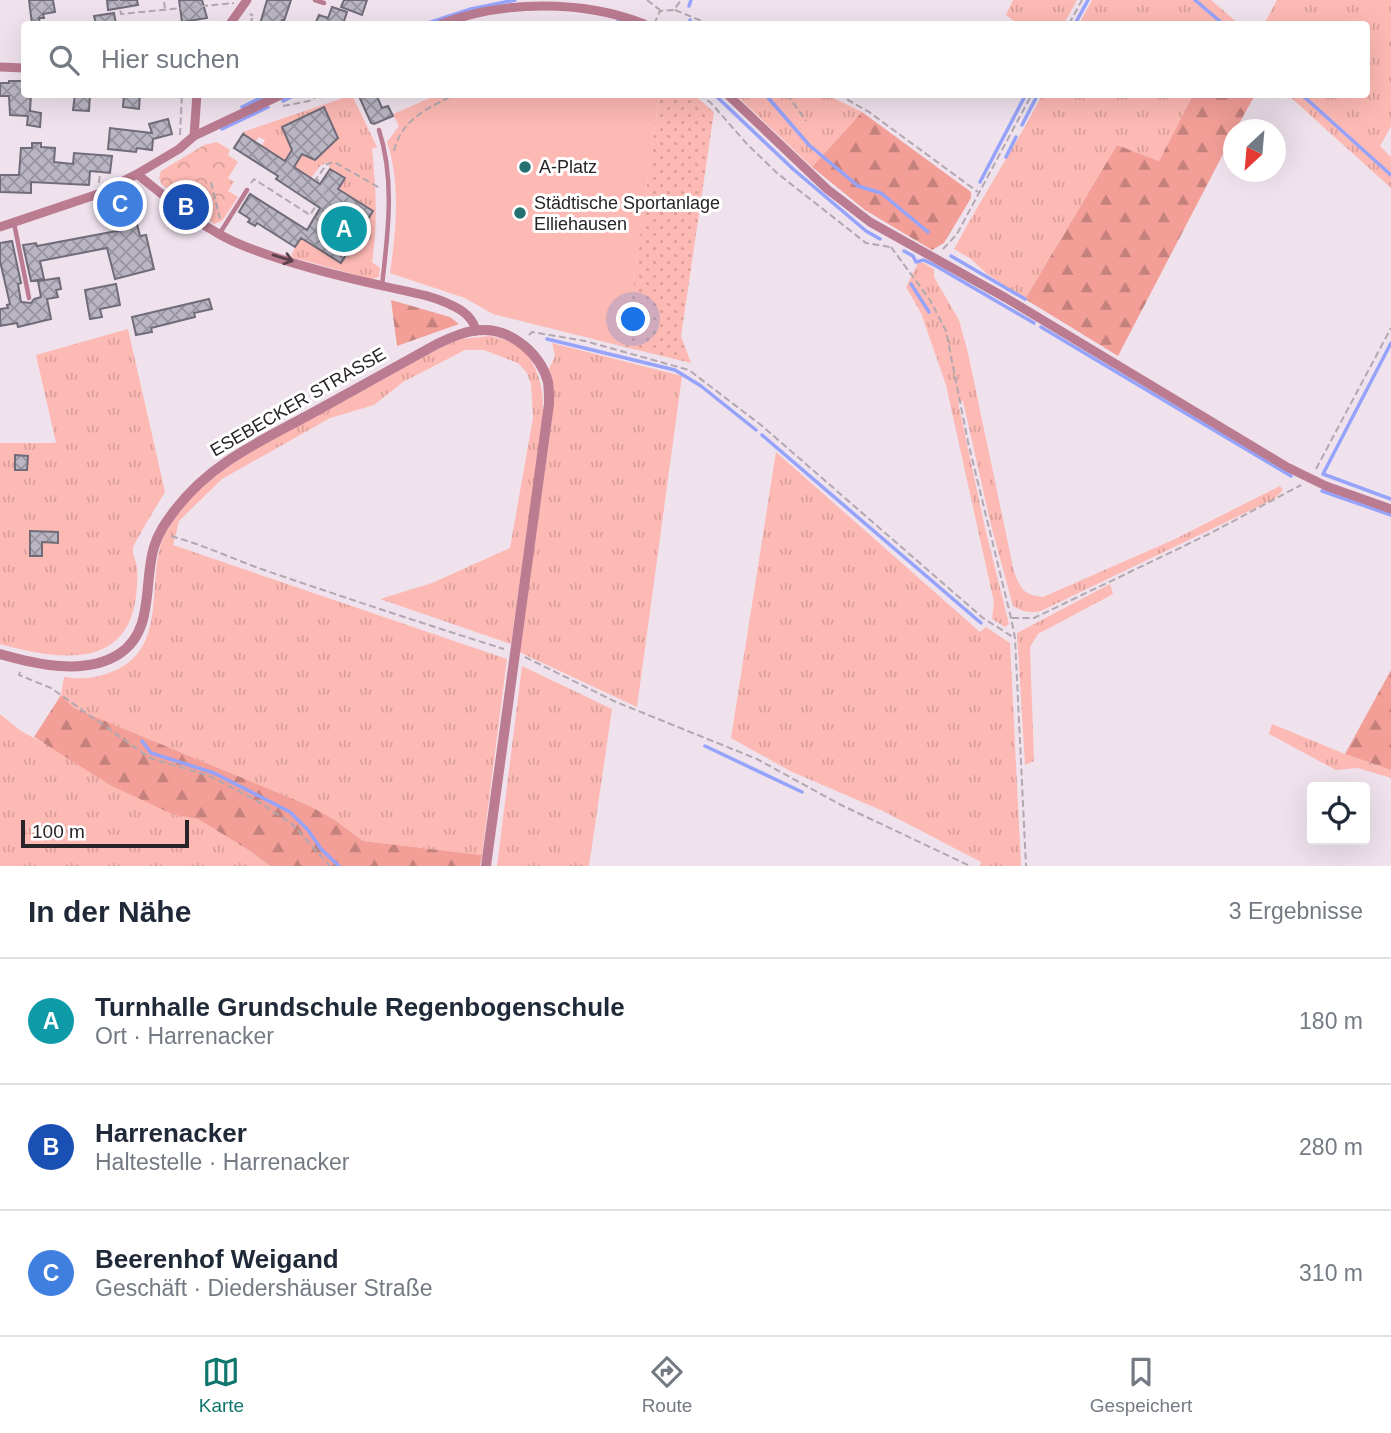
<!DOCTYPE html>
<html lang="de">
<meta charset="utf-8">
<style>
:root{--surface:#fff;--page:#f6f6f7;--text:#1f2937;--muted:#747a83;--line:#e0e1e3;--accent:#0f766e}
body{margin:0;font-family:Helvetica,sans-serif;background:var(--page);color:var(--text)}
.controls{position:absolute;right:21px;bottom:21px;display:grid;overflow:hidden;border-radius:7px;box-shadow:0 7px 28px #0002}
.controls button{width:63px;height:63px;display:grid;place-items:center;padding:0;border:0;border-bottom:2px solid var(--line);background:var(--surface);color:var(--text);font:35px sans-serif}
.compass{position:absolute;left:1223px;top:119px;width:63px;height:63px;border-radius:50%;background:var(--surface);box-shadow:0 7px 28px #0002;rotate:206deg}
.scale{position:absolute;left:21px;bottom:18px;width:168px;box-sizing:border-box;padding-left:7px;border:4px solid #292428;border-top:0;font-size:19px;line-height:24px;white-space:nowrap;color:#292428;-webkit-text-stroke:5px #fff;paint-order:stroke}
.you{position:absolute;left:634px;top:320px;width:24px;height:24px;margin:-18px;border:5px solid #fff;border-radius:50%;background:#1a73e8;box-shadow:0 0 0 10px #1a73e833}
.badge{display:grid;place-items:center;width:46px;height:46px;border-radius:50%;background:var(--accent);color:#fff;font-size:23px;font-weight:700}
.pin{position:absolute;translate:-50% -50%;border:4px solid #fff;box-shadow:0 2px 7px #0006}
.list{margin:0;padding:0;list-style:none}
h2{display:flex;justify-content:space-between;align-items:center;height:91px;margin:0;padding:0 28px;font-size:30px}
h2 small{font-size:23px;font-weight:400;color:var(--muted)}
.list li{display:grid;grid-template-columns:46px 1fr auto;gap:21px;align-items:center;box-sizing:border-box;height:126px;padding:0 28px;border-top:2px solid var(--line)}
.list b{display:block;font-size:26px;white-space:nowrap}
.list p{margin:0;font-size:23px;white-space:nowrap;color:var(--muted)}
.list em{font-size:23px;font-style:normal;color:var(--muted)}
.icon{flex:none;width:38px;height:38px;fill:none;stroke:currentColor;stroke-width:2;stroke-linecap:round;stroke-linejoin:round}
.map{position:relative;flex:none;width:1391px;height:866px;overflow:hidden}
.search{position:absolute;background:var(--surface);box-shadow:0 7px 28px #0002;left:21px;right:21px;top:21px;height:77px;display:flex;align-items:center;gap:18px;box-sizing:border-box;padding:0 24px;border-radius:7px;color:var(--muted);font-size:26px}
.sheet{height:469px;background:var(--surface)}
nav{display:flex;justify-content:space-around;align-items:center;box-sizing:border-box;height:98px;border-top:2px solid var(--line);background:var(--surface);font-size:19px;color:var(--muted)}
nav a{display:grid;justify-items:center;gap:4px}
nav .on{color:var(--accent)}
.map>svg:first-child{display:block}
</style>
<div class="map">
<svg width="1391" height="866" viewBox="0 0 1391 866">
<defs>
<pattern id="grass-tufts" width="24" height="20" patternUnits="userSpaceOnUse" patternTransform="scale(1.75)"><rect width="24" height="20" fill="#fdb9b3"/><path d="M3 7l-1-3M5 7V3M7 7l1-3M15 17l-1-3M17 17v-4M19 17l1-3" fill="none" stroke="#d99f9a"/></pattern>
<pattern id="forest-firs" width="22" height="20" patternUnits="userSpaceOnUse" patternTransform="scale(1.75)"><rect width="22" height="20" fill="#f39f98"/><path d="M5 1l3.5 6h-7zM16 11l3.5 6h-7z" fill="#c5817c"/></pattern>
<pattern id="park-crowns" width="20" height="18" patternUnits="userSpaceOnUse" patternTransform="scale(1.75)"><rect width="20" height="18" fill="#fdb9b3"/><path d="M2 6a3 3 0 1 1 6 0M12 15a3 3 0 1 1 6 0" fill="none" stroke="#d99f9a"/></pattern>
<pattern id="garden-dots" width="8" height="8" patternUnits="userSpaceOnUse" patternTransform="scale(1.75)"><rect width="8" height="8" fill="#fdb9b3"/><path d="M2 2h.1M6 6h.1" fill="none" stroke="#d99f9a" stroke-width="1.8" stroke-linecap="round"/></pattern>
<pattern id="building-cross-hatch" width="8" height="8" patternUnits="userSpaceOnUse" patternTransform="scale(1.75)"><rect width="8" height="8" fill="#bab5c3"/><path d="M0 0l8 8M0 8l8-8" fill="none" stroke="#97939e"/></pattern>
</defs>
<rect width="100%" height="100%" fill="#efe2ed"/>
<path fill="url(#grass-tufts)" d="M1013,0H1077L1064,24H1018L1006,15Z
M1092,0H1211L1239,24H1079Z
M1277,0H1391V126L1380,146L1391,157V188L1288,95L1366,94V24H1264Z
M352,95L377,147L372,149C376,187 378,224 372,262L380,268L379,277L371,279L291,257C298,233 329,212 347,195L338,189L344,178L330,169L328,162L320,166L311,178L261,147L265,140L259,137L255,142L243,134V132Z
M736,95H827L862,112L812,167Z
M1042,95H1193L1159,161L1117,145L1025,299L987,274L971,259L954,249C982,197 1015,147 1042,95Z
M918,263H924L934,269V277L959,320L968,353L1014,572C1021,589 1023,595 1043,597L1173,540L1280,486L1283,490L1274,499L1041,611C1030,613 1023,612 1013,606L991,525L963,401L958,402L985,528L1009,624L1005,627L992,619L994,602L946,385L921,313L906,287Z
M128,329L165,492C159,502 135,541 133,548C132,554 137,563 137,569C138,578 137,588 136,596C127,672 55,659 0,644V443H56L36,355Z
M489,336C532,341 545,378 543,417L511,644L380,599L432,583L510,548L533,418L531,384L527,373L518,363L484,350H465L403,382L374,405L330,418L222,479L179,521L173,545L507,659L482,855L363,841L335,820L310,806L74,708L61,695L64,677C83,680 98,678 116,670C167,647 147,584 162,541C165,532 172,522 178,514C211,469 264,445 311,419C355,395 398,371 442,347L461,339Z
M552,343L682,376L637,707L519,652L552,419L553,383L549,369L555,356Z
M776,452L980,632L986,627L1010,643L1021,866H980L981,862L883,811L790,771L731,738Z
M1110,584L1113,594L1038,634L1030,647L1034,761L1025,765L1017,633Z
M522,666L612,709L589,866H497Z
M0,714L21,731L174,815L198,819L250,851L270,866H0Z
M1272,724L1345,754L1391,770V778L1358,768L1336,770L1269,734Z"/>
<path fill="url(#forest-firs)" d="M1193,95H1255L1236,129L1234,130L1233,135L1118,356L1025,299L1117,145L1159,161Z
M862,112L971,192V198L944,243L932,250L865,210L812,167Z
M391,300L450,317L459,324L397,346Z
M1391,670V770L1345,754Z
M61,695L74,708L310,806L335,820L363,841L482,855L480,866H270L250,851L198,819L174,815L110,785L34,737Z"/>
<path fill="url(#park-crowns)" d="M217,142L230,150L228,155L238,162L228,178L234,182L228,191L238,197L222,221L214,224L198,210L162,185L159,178L161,171L204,145Z"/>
<path fill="url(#garden-dots)" d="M659,95H694L714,112L681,336L691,363L625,347Z"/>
<path fill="#fdb9b3" d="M429,95H659L625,347L493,314L465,298L390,273C396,231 401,184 387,142L399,126L393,114L430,98Z"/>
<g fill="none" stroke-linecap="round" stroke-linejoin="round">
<path stroke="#96a3fa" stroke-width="3.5" d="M1195,0L1223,24
M689,6L691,0
M618,20L629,24
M690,20L691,24
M425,24L471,9L515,0
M1075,24L1088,0
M714,94L793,169L866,231L880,239
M765,94L809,145L858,186L881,193L928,232
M1301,94L1391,175
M283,101L297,94
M242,107L269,94
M1022,125L1038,94
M222,129L268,107
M1006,157L1016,137
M980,182L1026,94
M904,251L913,256L916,262L924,260L936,266L1034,323
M951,256L1025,299
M911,284L929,312
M1041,327L1291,476
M547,339L675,370L701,386L756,430
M1391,343L1323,474L1391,499
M762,435L981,623
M1322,491L1391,515
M142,741L151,753L214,773L290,812L308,830L321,849L339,866
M705,746L802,792"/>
</g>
<path fill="url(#building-cross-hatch)" stroke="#716c79" stroke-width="2" d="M29,0H53L55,12L43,14L44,18H39L40,24H32Z
M107,0H137L138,5L108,10Z
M179,0H202L207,18L182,22Z
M267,0H291L284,21L282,20L280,24H260Z
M344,0H367L362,15L341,7Z
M332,7L347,12L343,24H315L319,15L328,18Z
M114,13L116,24H96L94,16Z
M9,81H24V94H31L30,111L41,113L40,127L27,125L28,116L10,115L9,96H0V83H9Z
M75,94H90L89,111L73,110Z
M124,94H140L139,109L123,107Z
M358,94H376L382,108L388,106L393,116L374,124L371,123Z
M324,107L338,138L315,160L302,154L294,167L320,184L330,169L345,178L338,189L373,211L341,263L301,238L295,247L257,223L255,226L248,222L250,219L239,212L250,194L307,230L320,208L276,179L278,176L234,148L243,134L285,161L292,150L282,127Z
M168,119L172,134L153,139L152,150L137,148L136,152L108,149L110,128L152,133L149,124Z
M32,143H41V147L55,148L54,162L73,164L74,153L112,156L110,173L90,171L89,185L31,182V193L0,192V175H19L21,148H32Z
M130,196L140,236L146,235L154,269L115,279L107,248L40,261L44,279L31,281L23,245L36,243L37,246L122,230L115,200Z
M12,241L21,283L18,284L21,302L31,303L34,299L41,297L38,281L59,278L61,289L56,290L58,297L47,299L51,319L18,327L17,323L0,326V309L8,308L7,305L10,304L0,261V243Z
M116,284L120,305L100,309L102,317L90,319L85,290Z
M209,299L212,309L194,313L195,317L151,328L152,332L136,335L132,317Z
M15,455L28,456L27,470H15Z
M30,531L58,532V543L42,542V556H30Z"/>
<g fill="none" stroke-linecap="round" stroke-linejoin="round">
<path stroke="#b2a8b0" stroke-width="2" stroke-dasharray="7 3.5" stroke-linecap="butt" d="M119,0L121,14L234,3
M647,0L660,10
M164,2L165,8
M675,10L709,24
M249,24L254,16L250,14
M654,24L660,11L674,10L681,0
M1069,24L1082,0
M699,94L711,103L747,144L777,173L866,243L890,247
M787,94L806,121
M838,94L869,112L978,192
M283,106L309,101L321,94
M180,135L182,94
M394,151C402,118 428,109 455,94
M211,182L220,219
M99,183L100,172
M251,183L254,179L310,215L328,187L316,179L327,164L334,162L380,188
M891,247L930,300L946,331L968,442L1011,618L1015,638L1026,866
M943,249L957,234L1032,94
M529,335L532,332L585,341L689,370L761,425L983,618L1013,637
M1316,469L1391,328
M171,536C204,545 235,560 267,571C346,598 424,624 504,649
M1012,618H1034L1209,534L1301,485
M525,657L616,702L757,759L841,805L970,866
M20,672L19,675L51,688L150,758L210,776L261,803L293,825L330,866"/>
<path stroke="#bb7b91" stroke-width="4.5" d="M315,0L324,3
M379,130C395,179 388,234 382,285
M14,223L29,298
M220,233L247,190"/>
<path stroke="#bb7b91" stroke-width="9" d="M230,24L247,0
M441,24C503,0 584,0 644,24
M0,67L24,68
M727,94L827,189L870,222L1006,298L1287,467L1326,486L1391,509
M194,136L197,94
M137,174C168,199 207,232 244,246C287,263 334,275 379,285C403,291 429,294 451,305C463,310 473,318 476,331
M0,227L98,194L137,174L179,149L194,136L283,94"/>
<path stroke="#bb7b91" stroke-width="10" d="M0,654C35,664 85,676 119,654C155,631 143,583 154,547C158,533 166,522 175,510C210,464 257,443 307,416C350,392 394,368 437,344C452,337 467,330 484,330C513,330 541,355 548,382C549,389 549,397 549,404L486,866"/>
</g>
<defs><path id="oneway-shaft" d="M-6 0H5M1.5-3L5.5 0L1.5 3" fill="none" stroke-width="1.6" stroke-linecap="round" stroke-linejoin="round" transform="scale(1.75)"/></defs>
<use stroke="#5c424d" href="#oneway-shaft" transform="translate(283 258) rotate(17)"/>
<g fill="#257071" stroke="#fff" stroke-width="2.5">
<circle cx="525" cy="167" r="7"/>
<circle cx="520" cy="213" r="7"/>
</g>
<g text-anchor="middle" stroke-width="6" stroke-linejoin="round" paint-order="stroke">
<g font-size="18" fill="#292428" stroke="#fff" text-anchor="start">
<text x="539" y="173">A-Platz</text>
<text x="534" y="209">Städtische Sportanlage<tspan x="534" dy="21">Elliehausen</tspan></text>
</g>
<g font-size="18" fill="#292428" stroke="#fff">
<text transform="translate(298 402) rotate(-30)" y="6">ESEBECKER STRASSE</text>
</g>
</g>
</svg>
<div class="controls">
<button><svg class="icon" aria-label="locate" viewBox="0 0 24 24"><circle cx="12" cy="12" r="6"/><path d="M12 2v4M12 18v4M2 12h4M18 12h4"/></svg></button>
</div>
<svg class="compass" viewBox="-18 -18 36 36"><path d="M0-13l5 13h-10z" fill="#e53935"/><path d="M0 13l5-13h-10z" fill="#747a83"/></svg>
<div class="scale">100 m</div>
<div class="you"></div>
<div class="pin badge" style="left:344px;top:229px;background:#0f9aa8">A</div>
<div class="pin badge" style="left:186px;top:207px;background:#1a4fb4">B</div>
<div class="pin badge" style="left:120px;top:204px;background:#3f7fe0">C</div>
<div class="search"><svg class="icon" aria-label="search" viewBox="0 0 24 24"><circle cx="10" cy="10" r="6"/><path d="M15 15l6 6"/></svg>Hier suchen</div>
</div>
<section class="sheet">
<h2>In der Nähe<small>3 Ergebnisse</small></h2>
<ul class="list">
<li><span class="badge" style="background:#0f9aa8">A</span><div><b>Turnhalle Grundschule Regenbogenschule</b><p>Ort · Harrenacker</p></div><em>180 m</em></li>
<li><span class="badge" style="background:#1a4fb4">B</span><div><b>Harrenacker</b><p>Haltestelle · Harrenacker</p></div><em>280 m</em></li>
<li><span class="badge" style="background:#3f7fe0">C</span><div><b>Beerenhof Weigand</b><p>Geschäft · Diedershäuser Straße</p></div><em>310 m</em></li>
</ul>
</section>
<nav>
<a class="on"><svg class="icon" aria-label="map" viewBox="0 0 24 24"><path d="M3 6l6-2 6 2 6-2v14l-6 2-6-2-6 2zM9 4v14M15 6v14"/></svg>Karte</a>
<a><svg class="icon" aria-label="directions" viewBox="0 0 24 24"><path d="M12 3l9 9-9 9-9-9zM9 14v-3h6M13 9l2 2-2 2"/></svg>Route</a>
<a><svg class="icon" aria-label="saved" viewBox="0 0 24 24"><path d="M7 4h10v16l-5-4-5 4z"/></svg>Gespeichert</a>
</nav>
